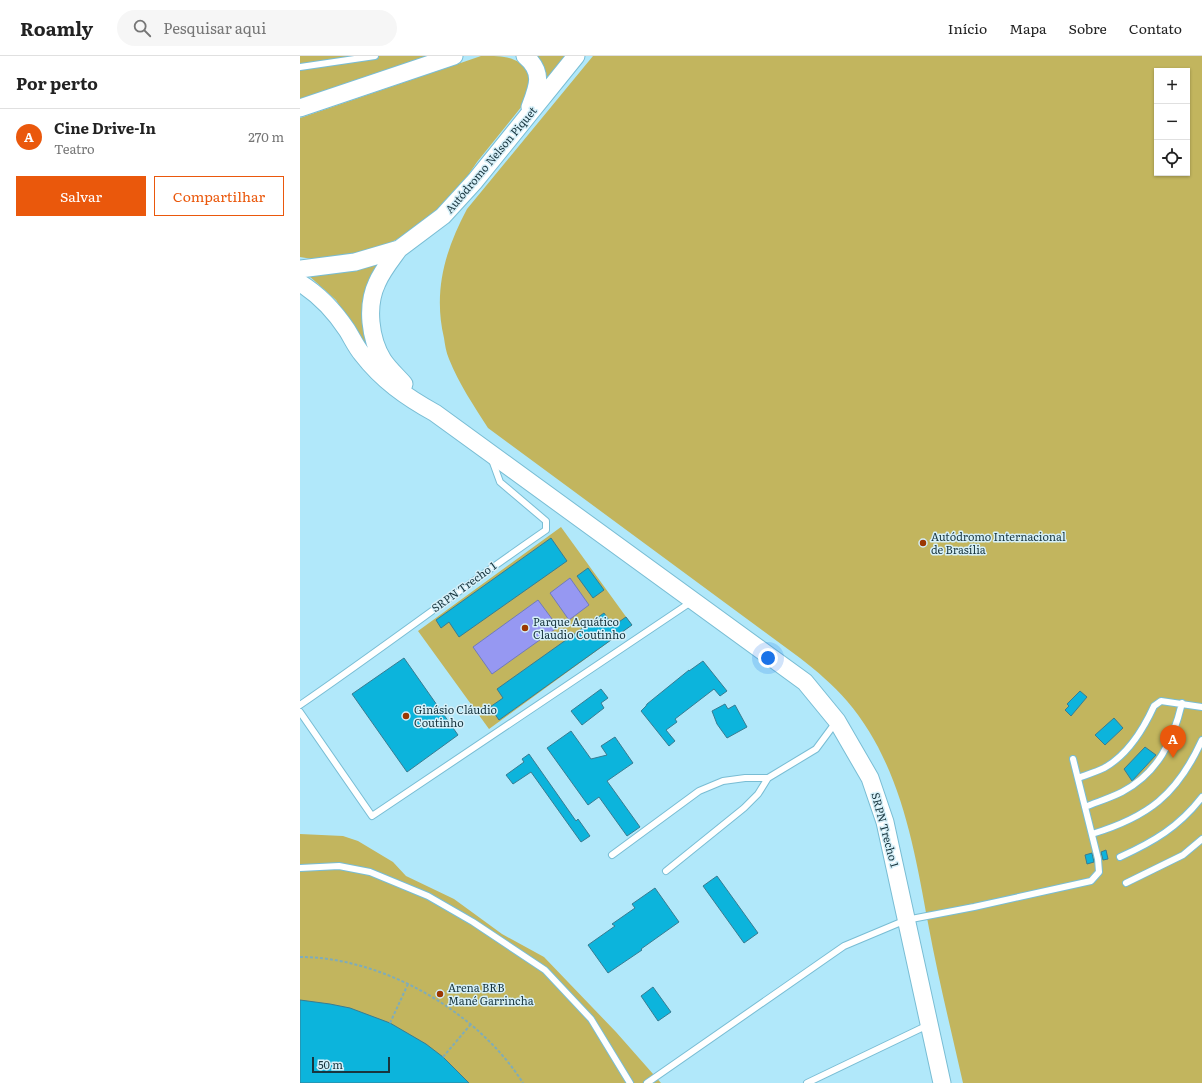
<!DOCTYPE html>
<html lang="pt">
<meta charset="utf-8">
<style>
:root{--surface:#fff;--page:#f6f6f6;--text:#222;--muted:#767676;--line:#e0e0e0;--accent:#ea580c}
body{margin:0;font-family:Literata,serif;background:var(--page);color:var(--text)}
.controls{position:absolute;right:12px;top:12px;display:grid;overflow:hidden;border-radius:0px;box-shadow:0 1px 3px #0004}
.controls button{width:36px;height:36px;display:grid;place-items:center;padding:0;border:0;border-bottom:1px solid var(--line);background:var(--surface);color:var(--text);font:20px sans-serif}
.scale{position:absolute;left:12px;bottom:10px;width:78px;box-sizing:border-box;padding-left:4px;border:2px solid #18353e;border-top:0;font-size:11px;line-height:14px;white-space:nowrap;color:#18353e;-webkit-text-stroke:3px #d6f0f9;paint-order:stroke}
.you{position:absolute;left:468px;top:602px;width:14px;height:14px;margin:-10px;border:3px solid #fff;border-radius:50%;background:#1a73e8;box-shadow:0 0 0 6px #1a73e833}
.badge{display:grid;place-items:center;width:26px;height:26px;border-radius:50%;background:var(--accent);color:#fff;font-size:13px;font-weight:700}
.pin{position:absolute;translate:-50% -33px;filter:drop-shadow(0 1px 2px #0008)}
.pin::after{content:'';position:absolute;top:21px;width:14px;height:12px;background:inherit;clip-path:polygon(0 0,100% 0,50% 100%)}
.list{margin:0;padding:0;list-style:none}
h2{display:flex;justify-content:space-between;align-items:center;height:52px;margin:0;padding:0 16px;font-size:17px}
h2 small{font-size:13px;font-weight:400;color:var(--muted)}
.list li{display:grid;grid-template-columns:26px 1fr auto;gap:12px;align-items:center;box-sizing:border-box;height:56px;padding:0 16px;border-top:1px solid var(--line)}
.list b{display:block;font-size:15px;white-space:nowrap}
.list p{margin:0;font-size:13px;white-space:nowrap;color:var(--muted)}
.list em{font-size:13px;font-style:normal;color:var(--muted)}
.actions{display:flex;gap:8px;padding:12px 16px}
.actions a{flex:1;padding:9px 0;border:1px solid var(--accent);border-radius:0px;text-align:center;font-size:14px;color:var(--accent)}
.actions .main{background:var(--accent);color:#fff}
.icon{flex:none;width:22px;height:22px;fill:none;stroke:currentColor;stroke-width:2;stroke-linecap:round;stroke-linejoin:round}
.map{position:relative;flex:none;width:902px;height:1027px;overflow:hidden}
header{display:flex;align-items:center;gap:24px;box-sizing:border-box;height:56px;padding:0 20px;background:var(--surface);border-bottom:1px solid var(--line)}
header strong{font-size:19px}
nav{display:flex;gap:22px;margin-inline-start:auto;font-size:14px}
.search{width:280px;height:36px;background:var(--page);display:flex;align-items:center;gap:10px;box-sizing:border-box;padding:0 14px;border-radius:22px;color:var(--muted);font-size:15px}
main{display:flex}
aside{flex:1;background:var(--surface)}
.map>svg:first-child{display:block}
</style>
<header>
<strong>Roamly</strong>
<div class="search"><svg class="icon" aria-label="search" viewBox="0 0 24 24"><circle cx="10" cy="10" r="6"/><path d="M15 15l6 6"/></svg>Pesquisar aqui</div>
<nav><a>Início</a><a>Mapa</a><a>Sobre</a><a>Contato</a></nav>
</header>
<main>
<aside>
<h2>Por perto<small></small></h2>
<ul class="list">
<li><span class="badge">A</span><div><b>Cine Drive-In</b><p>Teatro</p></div><em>270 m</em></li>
</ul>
<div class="actions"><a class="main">Salvar</a><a>Compartilhar</a></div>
</aside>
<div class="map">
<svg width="902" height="1027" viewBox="0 0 902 1027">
<rect width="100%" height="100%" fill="#b1e8fa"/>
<path fill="#c2b55e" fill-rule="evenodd" d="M0,0H132L0,48Z
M181,0C206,0 216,0 231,17L226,45L177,106L150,146L115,174L70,197L18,204L0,201V62Z
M234,0H269L250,25Z
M293,0H902V1027H663C651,974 638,921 628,867C614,790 600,707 547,645C533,629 517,615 500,602L188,372C174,350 159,328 149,303C146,296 145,289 144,282C133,235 145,194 167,153ZM857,15H887V117H857Z
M80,206L73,301L36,244L8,219Z
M261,471L332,569L189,673L118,575Z
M0,778L43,780L58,785L93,806L106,820L154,843L202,878L244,901L316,976L361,1027H0Z"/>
<path fill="#9698f2" stroke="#707abc" d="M270,522L289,549L269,564L250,537Z
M238,544L258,571L192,618L173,591Z"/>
<path fill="#0cb4dc" stroke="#387c92" d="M251,482L267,505L159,581L149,566L141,572L136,564Z
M288,512L304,534L293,542L277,520Z
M304,557L313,570L326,561L332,569L199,664L190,651L203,642L197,633Z
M104,602L158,679L107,716L52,638Z
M403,605L427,635L420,640L414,633L375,663L377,666L366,674L375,685L369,690L341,655L346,650L347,648L389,614V615Z
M301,633L308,642L301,647L304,652L282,669L271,655Z
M780,635L787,641L771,660L765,654L769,650L767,648Z
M425,648L428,653L435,649L447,671L427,682L417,668L412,655Z
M814,662L823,672L805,689L795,679Z
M271,675L291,703L307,699L301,690L315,681L333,707L307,725L340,771L327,780L299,741L288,749L247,692Z
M845,691L856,699L832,725L824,713Z
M229,698L276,765L278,763L290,780L281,786L231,716L213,728L206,719L224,706L222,703Z
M806,794L808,803L803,804L801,796Z
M792,797L794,806L787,808L785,799Z
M417,820L458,877L444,887L403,830Z
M355,832L379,866L341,893L342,894L308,917L288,889L315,870L312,868L335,852L332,848Z
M353,931L371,956L358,965L341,940Z
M0,944L30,948L50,952L90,967L126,988L143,1001L169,1027H0Z"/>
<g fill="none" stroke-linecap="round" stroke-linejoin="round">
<defs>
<path id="lane" d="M0,11L75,0
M0,649C83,592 163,531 246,474V465L200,426L192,404
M0,656L72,760L391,546
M778,722C786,719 796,716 804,712C828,699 843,674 854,650L861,645L902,651
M785,751C797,746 810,742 822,736C858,717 873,685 882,647
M792,778C848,761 877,739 902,684
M312,799L399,735L423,725L445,722H468L516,693L536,666
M820,801C853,786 879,771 902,741
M0,812L39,810L70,816L128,840L173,866L245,914L291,963L330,1027
M366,815L444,752L458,738L468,722
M826,827L883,799L902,783
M347,1027L544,890L606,864L674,851L791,825L799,816L798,803L773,703
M507,1027L628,969"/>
<path id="secondary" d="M225,0C244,16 238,30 230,51
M0,52L154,0
M99,193C91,204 82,215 77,227C66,250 70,283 83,304C89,313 97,320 104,328
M0,213L55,206L99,193L143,160L175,125L276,0
M0,227C18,238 35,256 47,274C52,282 56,291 62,298C82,324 106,341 135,357L505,626L537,665L570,722L585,766L642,1027"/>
</defs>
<use href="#lane" stroke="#79bdd4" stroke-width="8"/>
<use href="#secondary" stroke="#79bdd4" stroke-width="19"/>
<path stroke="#7eacbb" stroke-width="2" stroke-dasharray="3 2" stroke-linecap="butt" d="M0,901C84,901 179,957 223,1027
M90,967L108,928
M143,1001L171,968"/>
<use href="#lane" stroke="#fff" stroke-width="6"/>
<use href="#secondary" stroke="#fff" stroke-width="17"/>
</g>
<g fill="#9b3702" stroke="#d6f0f9" stroke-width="1.5">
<circle cx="623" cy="487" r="4"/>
<circle cx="225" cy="572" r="4"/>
<circle cx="106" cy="660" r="4"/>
<circle cx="140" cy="938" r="4"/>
</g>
<g text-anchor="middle" stroke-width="3" stroke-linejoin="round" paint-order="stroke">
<g font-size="11" fill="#18353e" stroke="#d6f0f9">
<text transform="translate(191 104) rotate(-50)" y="4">Autódromo Nelson Piquet</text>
<text transform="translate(164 531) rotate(-36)" y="4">SRPN Trecho 1</text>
<text transform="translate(585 774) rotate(75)" y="4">SRPN Trecho 1</text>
</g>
<g font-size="11" fill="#18353e" stroke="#d6f0f9" text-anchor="start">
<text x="631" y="485">Autódromo Internacional<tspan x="631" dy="13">de Brasília</tspan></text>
<text x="233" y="570">Parque Aquático<tspan x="233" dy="13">Claudio Coutinho</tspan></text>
<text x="114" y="658">Ginásio Cláudio<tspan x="114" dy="13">Coutinho</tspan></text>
<text x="148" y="936">Arena BRB<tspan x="148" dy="13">Mané Garrincha</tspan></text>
</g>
</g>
</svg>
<div class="controls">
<button>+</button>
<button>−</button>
<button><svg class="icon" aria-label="locate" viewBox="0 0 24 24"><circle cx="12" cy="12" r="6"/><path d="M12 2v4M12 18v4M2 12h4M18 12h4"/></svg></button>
</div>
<div class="scale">50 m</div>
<div class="you"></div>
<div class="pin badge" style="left:873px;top:702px">A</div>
</div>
</main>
